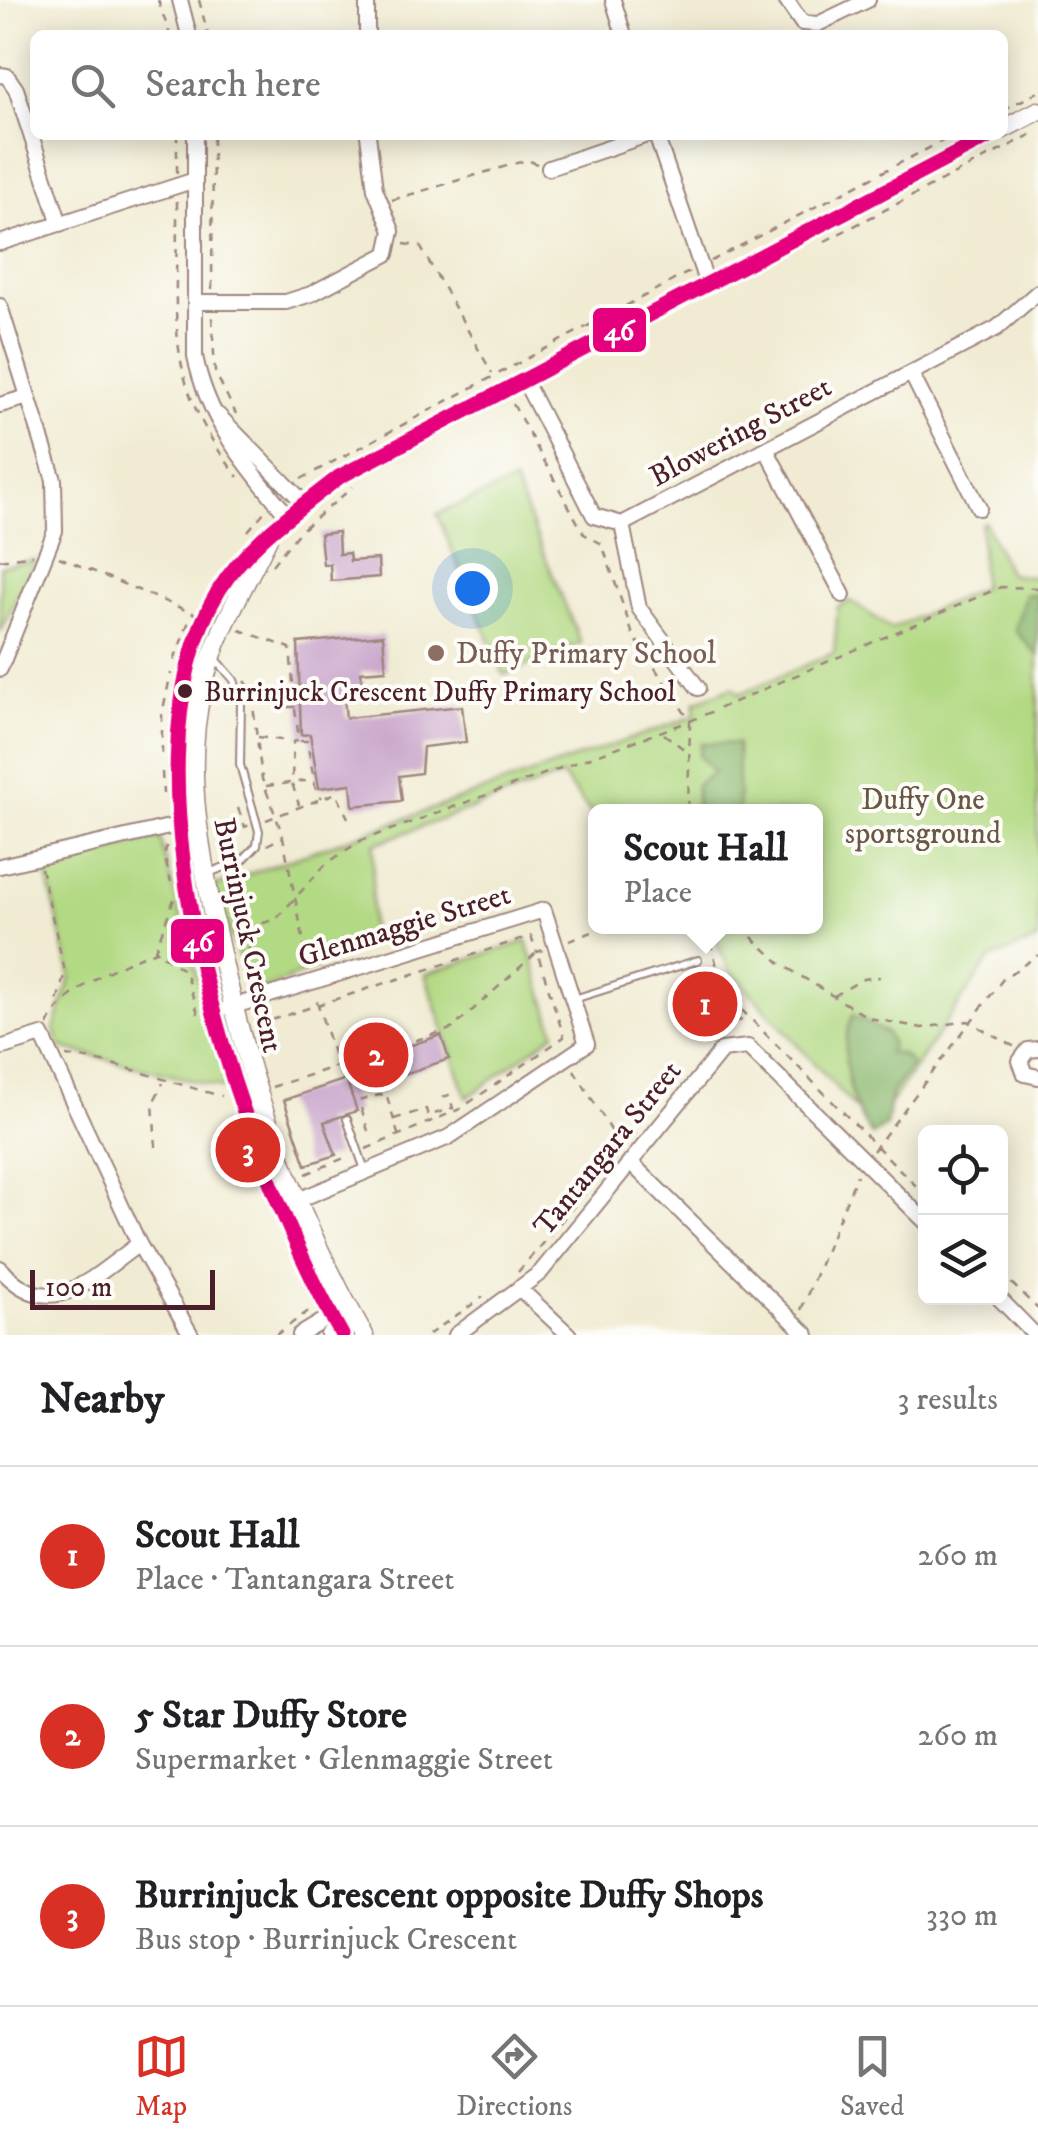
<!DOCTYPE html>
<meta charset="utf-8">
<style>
:root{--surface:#fff;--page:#f6f6f6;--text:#202124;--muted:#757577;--line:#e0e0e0;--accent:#d93025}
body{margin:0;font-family:"IM FELL DW Pica",serif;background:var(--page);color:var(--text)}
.controls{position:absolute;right:30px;bottom:30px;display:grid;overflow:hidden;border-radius:15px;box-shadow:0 5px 25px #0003}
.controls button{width:90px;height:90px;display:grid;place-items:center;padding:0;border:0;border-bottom:2px solid var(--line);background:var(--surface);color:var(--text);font:50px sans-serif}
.scale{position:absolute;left:30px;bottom:25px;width:185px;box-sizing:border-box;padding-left:10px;border:5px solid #4a1f2b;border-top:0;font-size:28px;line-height:35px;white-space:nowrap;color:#4a1f2b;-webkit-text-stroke:8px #fdfcf7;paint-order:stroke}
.you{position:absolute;left:472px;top:588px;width:35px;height:35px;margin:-25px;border:8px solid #fff;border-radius:50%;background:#1a73e8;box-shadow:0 0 0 15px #1a73e833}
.badge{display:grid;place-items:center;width:65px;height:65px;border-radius:50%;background:var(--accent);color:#fff;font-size:32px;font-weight:700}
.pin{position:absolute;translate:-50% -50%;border:5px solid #fff;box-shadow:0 2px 10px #0006}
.popup{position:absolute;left:588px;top:804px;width:235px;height:130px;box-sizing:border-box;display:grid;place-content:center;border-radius:15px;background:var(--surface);filter:drop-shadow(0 2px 8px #0005);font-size:32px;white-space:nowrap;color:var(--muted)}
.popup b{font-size:38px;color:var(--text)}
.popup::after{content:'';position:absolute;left:50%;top:100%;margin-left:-20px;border:20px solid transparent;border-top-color:var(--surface)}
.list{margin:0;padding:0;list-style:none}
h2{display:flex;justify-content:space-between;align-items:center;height:130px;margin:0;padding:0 40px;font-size:42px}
h2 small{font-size:32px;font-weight:400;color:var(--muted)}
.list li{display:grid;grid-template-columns:65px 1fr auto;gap:30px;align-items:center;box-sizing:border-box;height:180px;padding:0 40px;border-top:2px solid var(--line)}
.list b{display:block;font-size:38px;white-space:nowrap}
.list p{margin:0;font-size:32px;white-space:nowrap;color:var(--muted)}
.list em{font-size:32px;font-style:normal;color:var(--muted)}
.icon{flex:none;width:55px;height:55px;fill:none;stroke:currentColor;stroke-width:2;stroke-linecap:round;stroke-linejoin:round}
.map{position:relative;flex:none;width:1038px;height:1335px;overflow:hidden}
.search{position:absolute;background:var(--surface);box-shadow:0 5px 25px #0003;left:30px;right:30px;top:30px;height:110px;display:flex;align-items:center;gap:25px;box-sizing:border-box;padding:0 35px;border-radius:15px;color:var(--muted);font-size:38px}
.sheet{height:670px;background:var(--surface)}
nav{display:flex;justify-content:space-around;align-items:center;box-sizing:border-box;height:140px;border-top:2px solid var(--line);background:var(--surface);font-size:28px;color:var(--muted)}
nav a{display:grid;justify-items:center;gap:5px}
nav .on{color:var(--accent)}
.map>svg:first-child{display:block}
</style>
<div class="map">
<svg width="1038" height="1335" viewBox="0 0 1038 1335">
<rect width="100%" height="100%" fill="#fdfcf7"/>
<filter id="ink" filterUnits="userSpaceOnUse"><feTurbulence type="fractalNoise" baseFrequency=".01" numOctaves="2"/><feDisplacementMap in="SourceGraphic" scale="20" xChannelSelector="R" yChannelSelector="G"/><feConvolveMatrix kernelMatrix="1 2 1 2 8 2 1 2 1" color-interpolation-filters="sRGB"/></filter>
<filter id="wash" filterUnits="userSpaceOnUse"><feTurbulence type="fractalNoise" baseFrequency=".0048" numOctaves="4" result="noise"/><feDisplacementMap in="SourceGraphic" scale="40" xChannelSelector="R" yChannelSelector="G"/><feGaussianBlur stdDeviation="2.25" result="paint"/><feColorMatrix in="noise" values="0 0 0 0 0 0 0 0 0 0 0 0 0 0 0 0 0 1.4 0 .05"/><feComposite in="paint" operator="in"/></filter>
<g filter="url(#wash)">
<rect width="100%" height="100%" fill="#f0ebd2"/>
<path fill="#b2d983" stroke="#7e7c57" stroke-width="2.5" d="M514,482L581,643L504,675L437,514Z
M985,522L1009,574L1038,578V940L990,959L873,1128L729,969L710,927L815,926V812H595V818L562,776L374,844L370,945L253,994L212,887L695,716V702L733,687L740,694L834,653L838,607L851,601L891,629L982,588L981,524Z
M35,560L0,632V566Z
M160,838L227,1089L61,1048L54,1029L71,977L45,866Z
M527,941L555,1033L467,1098L425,974Z"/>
<path fill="#8db971" stroke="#6c6c4e" stroke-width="2.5" d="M1025,594L1038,595V656L1015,630Z
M701,743L737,744L739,811H696V785L714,772L699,756Z
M853,1015L886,1033L892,1044L888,1053L902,1054L912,1065L891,1093L886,1126L872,1135C849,1108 837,1047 853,1015Z"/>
<g id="blocks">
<path fill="#c9a5cb" d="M338,532L339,554L349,553L350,561L378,559L379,577L331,581L330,564H323L320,534Z
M383,635L386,670L361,672L363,695L344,698L346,718L462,706L466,742L423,747L421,773L399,776L402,801L353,806L351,784L319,788L310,734L301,735L298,643Z
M709,987L719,1016L701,1022L691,994Z
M441,1035L449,1059L381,1082L373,1058Z
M346,1079L357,1111L324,1122L336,1155L306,1165L284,1100Z"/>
</g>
</g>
<g filter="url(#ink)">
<use href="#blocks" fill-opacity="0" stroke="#9d857e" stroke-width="2.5"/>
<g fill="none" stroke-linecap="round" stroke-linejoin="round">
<defs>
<path id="service" d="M206,874L243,860L257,845L259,831L240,765L241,701L234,680L216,659
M574,999L698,960
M347,1119L365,1170"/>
<path id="minor" d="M180,0L189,35
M367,0V35
M613,0L624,35
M786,0L802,23L818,24L868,0
M0,75L7,76L16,89L60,224
M195,135V356C208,422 247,466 288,516
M656,135L707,284
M549,168L647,135
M0,243L195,180
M195,302H286L311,294L387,254L392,231L375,189L368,135
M0,306L54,480L55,531L0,669
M911,373L979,508
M524,380L594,516L622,524L997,328L1038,292
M0,405L28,397
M218,415L305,504
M766,449L843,595
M622,524L639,608L698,688
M0,866L191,822
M228,1008L544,910L587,1044L449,1137L291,1203
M0,1048L42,1035L139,1244L191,1335
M1038,1049L1028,1050L1020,1061L1025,1074L1038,1077
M630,1162L807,1335
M0,1268C50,1326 92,1277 139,1244
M519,1288L569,1335
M999,1298L1035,1335
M300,1335L338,1312
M328,1335L355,1319
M456,1335L540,1273L722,1050L748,1047L926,1222"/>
<path id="tertiary" d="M1003,129L1038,111
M268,538C243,590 215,633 202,690C184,766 199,841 213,916C243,1064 288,1204 364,1335
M342,1335C245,1163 107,773 219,590C248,543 296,511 339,477L992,135"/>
</defs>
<use href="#service" stroke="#9d857e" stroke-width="10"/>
<use href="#minor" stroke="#9d857e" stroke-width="18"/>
<use href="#tertiary" stroke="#9d857e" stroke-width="21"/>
<path stroke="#9d857e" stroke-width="2.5" stroke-dasharray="8 8" stroke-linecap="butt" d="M158,0L170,35
M199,0L208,35
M1003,110L1038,92
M177,173V135
M392,200L527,160L537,164
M177,201C178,319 160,378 238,477
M825,241L1038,131
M404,244L420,246L492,373
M711,261L954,135
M212,289L213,135
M212,317L215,372L236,414
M513,404L584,534L602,544L633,635L690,721L688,812
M301,479L691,271
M248,531L265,511L262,507
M59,557L195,614
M0,560L33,555
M272,565L300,531L353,487
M240,630L290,648L295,707H288L277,696L252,695
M174,660L191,616
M245,681L251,689L262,779L283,836
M295,709L299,740L293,742L292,783L299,805
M664,734L689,753
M258,737L290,741
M300,741H307L316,791L322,798
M162,754V714L171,673
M162,772L163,794
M266,786L313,780
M238,808L245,827L249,825
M266,820L336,793L348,818
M267,845L283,837L309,968
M167,846L164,855L171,882
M41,868L65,972L56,1005
M224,896L254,927L243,974
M174,899L155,950L185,971L200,1020
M706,926L732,1022L720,1037
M740,926L781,964L869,1018L922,1028L968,1021L1015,1047
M232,933L276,919L326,864L360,841L690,721L1001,587L1038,588
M569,940L610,926
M834,996L863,979L880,977
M730,998L926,1196
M734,1022L750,1018
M48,1025C63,986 142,952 182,944
M256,1025L531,936L537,952L543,950
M66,1056C119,1061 169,1083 222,1096
M339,1065L454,1028L455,1022
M574,1070L622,1148
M272,1087L337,1066L315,995
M394,1119L426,1109L428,1116L453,1108L449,1095L440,1098
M368,1131L359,1101L386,1093L398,1134
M156,1147L153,1103L163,1083
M366,1149L460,1109L564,1037L537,952L455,1026
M873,1151L1003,979L1038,955
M306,1174L349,1156
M518,1272L636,1133
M1000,1272L1038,1309
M801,1310L857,1175
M276,1335L311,1309
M428,1335L483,1297"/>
<use href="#service" stroke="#fff" stroke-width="6"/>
<use href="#minor" stroke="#fff" stroke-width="14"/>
<use href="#tertiary" stroke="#fff" stroke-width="18"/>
<defs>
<path id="bus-1" d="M342,1335C245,1163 107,773 219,590C248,543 296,511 339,477L992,135"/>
</defs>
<use href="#bus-1" stroke="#fdfcf7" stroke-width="22"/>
<use href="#bus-1" stroke="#e5007d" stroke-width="15"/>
</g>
</g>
<circle fill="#8d6e63" stroke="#fdfcf7" stroke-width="4" cx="436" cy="653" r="10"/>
<circle fill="#4a1f2b" stroke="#fdfcf7" stroke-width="4" cx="185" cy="691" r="9"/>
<g text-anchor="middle" stroke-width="8" stroke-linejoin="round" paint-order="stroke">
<g font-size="28" fill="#4a1f2b" stroke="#fdfcf7" text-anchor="start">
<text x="204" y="701">Burrinjuck Crescent Duffy Primary School</text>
</g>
<g font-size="30" fill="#4a1f2b" stroke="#fdfcf7">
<text transform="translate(740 431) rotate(-28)" y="10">Blowering Street</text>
<text transform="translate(404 925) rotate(-17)" y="10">Glenmaggie Street</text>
<text transform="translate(249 935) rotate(78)" y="10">Burrinjuck Crescent</text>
<text transform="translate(607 1148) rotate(-51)" y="10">Tantangara Street</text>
</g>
<g font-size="30" fill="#785e54" stroke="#fdfcf7" text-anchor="start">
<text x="456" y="663">Duffy Primary School</text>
</g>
<g font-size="30" fill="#695745" stroke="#fdfcf7">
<text x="923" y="809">Duffy One<tspan x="923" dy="34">sportsground</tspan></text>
</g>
</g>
<g stroke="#fdfcf7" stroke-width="4">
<rect x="591" y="306" width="57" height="48" rx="10" fill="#e5007d"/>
<rect x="169" y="917" width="57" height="48" rx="10" fill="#e5007d"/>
</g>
<g font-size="28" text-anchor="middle" font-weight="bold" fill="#fff">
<text x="619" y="340">46</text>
<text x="198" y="951">46</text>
</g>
</svg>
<div class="controls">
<button><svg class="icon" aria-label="locate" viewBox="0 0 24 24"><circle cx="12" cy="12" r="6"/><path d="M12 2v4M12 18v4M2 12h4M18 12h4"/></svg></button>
<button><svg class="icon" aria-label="layers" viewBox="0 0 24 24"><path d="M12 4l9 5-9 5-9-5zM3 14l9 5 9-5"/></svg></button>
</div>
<div class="scale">100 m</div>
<div class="you"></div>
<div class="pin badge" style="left:705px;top:1004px">1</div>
<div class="popup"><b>Scout Hall</b>Place</div>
<div class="pin badge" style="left:376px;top:1055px">2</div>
<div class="pin badge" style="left:248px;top:1150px">3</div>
<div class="search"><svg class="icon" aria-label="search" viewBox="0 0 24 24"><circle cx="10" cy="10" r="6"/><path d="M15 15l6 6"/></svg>Search here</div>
</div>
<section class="sheet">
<h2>Nearby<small>3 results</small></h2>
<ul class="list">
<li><span class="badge">1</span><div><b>Scout Hall</b><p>Place · Tantangara Street</p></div><em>260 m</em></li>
<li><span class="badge">2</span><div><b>5 Star Duffy Store</b><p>Supermarket · Glenmaggie Street</p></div><em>260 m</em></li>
<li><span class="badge">3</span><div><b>Burrinjuck Crescent opposite Duffy Shops</b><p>Bus stop · Burrinjuck Crescent</p></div><em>330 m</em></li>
</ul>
</section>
<nav>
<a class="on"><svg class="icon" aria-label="map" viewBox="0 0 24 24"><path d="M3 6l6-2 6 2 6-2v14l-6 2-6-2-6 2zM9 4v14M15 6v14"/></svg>Map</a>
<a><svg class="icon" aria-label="directions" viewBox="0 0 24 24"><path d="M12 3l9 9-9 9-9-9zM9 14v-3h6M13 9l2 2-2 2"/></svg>Directions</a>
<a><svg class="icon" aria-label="saved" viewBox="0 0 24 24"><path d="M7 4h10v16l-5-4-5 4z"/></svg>Saved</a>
</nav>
